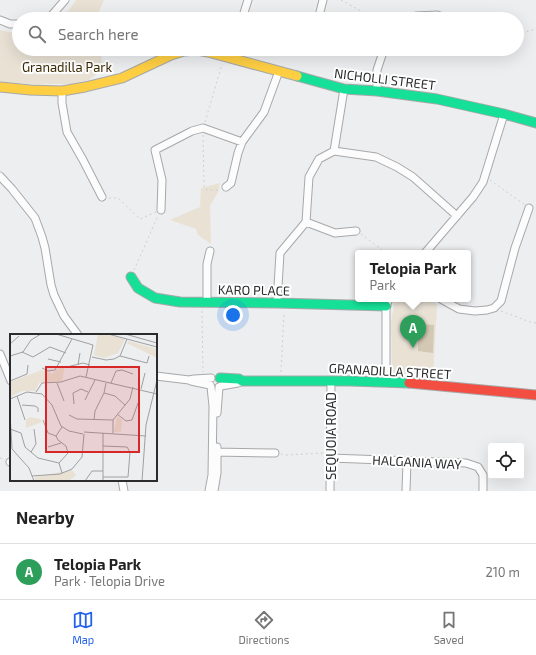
<!DOCTYPE html>
<meta charset="utf-8">
<style>
:root{--surface:#fff;--page:#f6f6f6;--text:#222;--muted:#767676;--line:#e0e0e0;--accent:#2563eb}
body{margin:0;font-family:"Exo 2",sans-serif;background:var(--page);color:var(--text)}
.controls{position:absolute;right:12px;bottom:12px;display:grid;overflow:hidden;border-radius:4px;box-shadow:0 4px 16px #0002}
.controls button{width:36px;height:36px;display:grid;place-items:center;padding:0;border:0;border-bottom:1px solid var(--line);background:var(--surface);color:var(--text);font:20px sans-serif}
.you{position:absolute;left:233px;top:315px;width:14px;height:14px;margin:-10px;border:3px solid #fff;border-radius:50%;background:#1a73e8;box-shadow:0 0 0 6px #1a73e833}
.badge{display:grid;place-items:center;width:26px;height:26px;border-radius:50%;background:var(--accent);color:#fff;font-size:13px;font-weight:700}
.pin{position:absolute;translate:-50% -33px;filter:drop-shadow(0 1px 2px #0008)}
.pin::after{content:'';position:absolute;top:21px;width:14px;height:12px;background:inherit;clip-path:polygon(0 0,100% 0,50% 100%)}
.popup{position:absolute;left:355px;top:250px;width:116px;height:52px;box-sizing:border-box;display:grid;place-content:center;border-radius:4px;background:var(--surface);filter:drop-shadow(0 1px 3px #0005);font-size:13px;white-space:nowrap;color:var(--muted)}
.popup b{font-size:15px;color:var(--text)}
.popup::after{content:'';position:absolute;left:50%;top:100%;margin-left:-8px;border:8px solid transparent;border-top-color:var(--surface)}
.list{margin:0;padding:0;list-style:none}
h2{display:flex;justify-content:space-between;align-items:center;height:52px;margin:0;padding:0 16px;font-size:17px}
h2 small{font-size:13px;font-weight:400;color:var(--muted)}
.list li{display:grid;grid-template-columns:26px 1fr auto;gap:12px;align-items:center;box-sizing:border-box;height:56px;padding:0 16px;border-top:1px solid var(--line)}
.list b{display:block;font-size:15px;white-space:nowrap}
.list p{margin:0;font-size:13px;white-space:nowrap;color:var(--muted)}
.list em{font-size:13px;font-style:normal;color:var(--muted)}
.icon{flex:none;width:22px;height:22px;fill:none;stroke:currentColor;stroke-width:2;stroke-linecap:round;stroke-linejoin:round}
.map{position:relative;flex:none;width:536px;height:491px;overflow:hidden}
.search{position:absolute;background:var(--surface);box-shadow:0 4px 16px #0002;left:12px;right:12px;top:12px;height:44px;display:flex;align-items:center;gap:10px;box-sizing:border-box;padding:0 14px;border-radius:22px;color:var(--muted);font-size:15px}
.sheet{height:108px;background:var(--surface)}
nav{display:flex;justify-content:space-around;align-items:center;box-sizing:border-box;height:56px;border-top:1px solid var(--line);background:var(--surface);font-size:11px;color:var(--muted)}
nav a{display:grid;justify-items:center;gap:2px}
nav .on{color:var(--accent)}
.map>svg:first-child{display:block}
</style>
<div class="map">
<svg width="536" height="491" viewBox="0 0 536 491">
<rect width="100%" height="100%" fill="#edeef0"/>
<path fill="#e8e1d4" d="M76,0H104L98,14V19H59L69,10Z
M0,30L19,34V49H100L103,69L89,80L71,84H32L0,82Z
M220,183L218,192L210,206L211,244L198,235L196,229L170,220L200,207L201,188Z
M395,299H431L437,305L433,377L392,373L391,323Z"/>
<path fill="#d2c8b3" d="M418,324L434,325L433,353L418,351Z"/>
<g fill="none" stroke-linecap="round" stroke-linejoin="round">
<defs>
<path id="street" d="M320,12L323,0
M41,19L52,15L65,0
M242,19L248,0
M407,19L416,16L437,15L448,19
M0,20L10,24H19
M231,58L234,49
M62,91V103L67,132L83,160L102,197
M377,91V70L384,49
M334,151L376,157L397,167L413,177L457,216
M0,176L12,189L35,218L42,237L45,248L51,285L54,295L64,316L78,335
M226,187L231,183L238,153L242,142L264,112L279,71
M161,210L162,180L155,150L192,131L203,128L242,142
M306,222L335,233L356,231
M425,253L473,197L483,182L504,114
M441,299L459,309L475,311L487,310L494,308L501,301L515,248L529,208
M207,302V264L210,251
M277,303L280,253L306,222L309,177L319,159L334,151L344,89
M0,354L11,381
M156,376L189,380L194,379L211,378
M191,381L210,385
M386,382V306L389,299
M221,386L238,383L242,381
M217,413L219,387
M213,452L275,453
M330,458L466,463L478,467L483,475V491
M10,462H11
M122,480L124,491
M209,491L212,475L213,406L211,387
M214,491L217,473V447
M330,491L331,381
M406,491L407,461"/>
<path id="fast" d="M297,76L344,89L377,91L437,99L504,114L536,123
M131,277L138,288L155,298L180,302L277,303L386,306
M220,378L239,379L242,381H349L409,383"/>
<path id="slow" d="M0,87L30,90L62,91L85,87L122,78L171,55L184,51L197,50L208,52L297,76"/>
<path id="jam" d="M409,383L536,395"/>
</defs>
<use href="#street" stroke="#a7a8a9" stroke-width="9"/>
<use href="#fast" stroke="#a7a8a9" stroke-width="11"/>
<use href="#slow" stroke="#a7a8a9" stroke-width="11"/>
<use href="#jam" stroke="#a7a8a9" stroke-width="11"/>
<path stroke="#cecfd0" stroke-width="1" stroke-dasharray="2 3" stroke-linecap="butt" d="M341,0L375,19
M517,34L536,29
M205,122L222,64
M203,135L204,187L207,190H220
M490,180L525,205
M109,198H118L140,219L156,212
M361,234L386,253
M134,270L158,216
M202,311L203,372
M501,311L530,322L536,323
M281,372L284,312
M281,454L286,455L324,453
M0,458L5,460"/>
<use href="#street" stroke="#fcfcfd" stroke-width="7"/>
<use href="#fast" stroke="#16e098" stroke-width="9"/>
<use href="#slow" stroke="#ffcf43" stroke-width="9"/>
<use href="#jam" stroke="#f24e42" stroke-width="9"/>
</g>
<g text-anchor="middle" stroke-width="4" stroke-linejoin="round" paint-order="stroke">
<g font-size="13" fill="#3c2b03" stroke="#fff">
<text x="67" y="72">Granadilla Park</text>
</g>
<g font-size="13" fill="#2b2c2d" stroke="#fff">
<text transform="translate(385 79) rotate(7)" y="5">NICHOLLI STREET</text>
<text transform="translate(254 290) rotate(1)" y="5">KARO PLACE</text>
<text transform="translate(390 371) rotate(3)" y="5">GRANADILLA STREET</text>
<text transform="translate(331 436) rotate(-90)" y="5">SEQUOIA ROAD</text>
<text transform="translate(417 462) rotate(3)" y="5">HALGANIA WAY</text>
</g>
</g>
<g transform="translate(10 334)">
<rect width="147" height="147" fill="#edeef0"/>
<path d="M88,0H94L115,5L108,19L94,24L84,21ZM118,7L147,15V24L117,9ZM51,32H55L52,47L29,49L25,57H12L0,63V48L32,36L42,40ZM107,82L112,86L111,98H104ZM20,83L30,85L32,88L16,94V86ZM62,136L66,141L59,147H24L25,143Z" fill="#e8e1d4"/>
<path fill="none" stroke="#9fa0a2" stroke-width="1" d="M46,0L83,11L76,43M98,0L147,13M115,0L147,9M0,10L9,2M12,18L23,23L40,13L56,19M0,22L13,18L21,6L31,0M110,22L137,29L139,22M82,23L96,26L104,25L110,22L117,5M38,25L51,28M68,31L70,19M57,33L73,29L80,31M32,34L38,37L45,36L62,5M0,47L17,40L18,31M47,49L54,67M101,49L106,37L112,36L123,40M131,55L135,39M26,58L32,49L51,48L70,42L147,60M94,59L105,62L115,71M7,62L15,86M0,65L17,58L32,60L42,71L51,92L59,97L73,100M75,66L85,46M64,70L63,59L71,55L78,58M12,71L25,72L28,74V78M0,79L2,115L19,134L24,147M107,80L116,87L122,86L128,69M59,81L67,85L103,86M33,86L38,99L46,102M84,86L85,77L94,59L96,49M0,95L11,99L15,113L28,124L49,129L52,139M74,98L136,102M103,99V86L120,65L123,53M38,113L51,109M21,118L26,110L24,95M49,129L58,119L56,112L48,106L46,102L52,93M22,142L50,140L62,135L72,123L74,100M93,143H118L120,118L117,113L93,112M75,147L82,137H93M93,147V99M132,147L136,91L147,46"/>
<path fill="#d62828" fill-opacity="0.15" stroke="#d62828" stroke-width="2" d="M36,33H129V118H36Z"/>
<rect width="147" height="147" fill="none" stroke="#2b2c2d" stroke-width="2"/>
</g>
</svg>
<div class="controls">
<button><svg class="icon" aria-label="locate" viewBox="0 0 24 24"><circle cx="12" cy="12" r="6"/><path d="M12 2v4M12 18v4M2 12h4M18 12h4"/></svg></button>
</div>
<div class="you"></div>
<div class="pin badge" style="left:413px;top:348px;background:#2e9e5b">A</div>
<div class="popup"><b>Telopia Park</b>Park</div>
<div class="search"><svg class="icon" aria-label="search" viewBox="0 0 24 24"><circle cx="10" cy="10" r="6"/><path d="M15 15l6 6"/></svg>Search here</div>
</div>
<section class="sheet">
<h2>Nearby<small></small></h2>
<ul class="list">
<li><span class="badge" style="background:#2e9e5b">A</span><div><b>Telopia Park</b><p>Park · Telopia Drive</p></div><em>210 m</em></li>
</ul>
</section>
<nav>
<a class="on"><svg class="icon" aria-label="map" viewBox="0 0 24 24"><path d="M3 6l6-2 6 2 6-2v14l-6 2-6-2-6 2zM9 4v14M15 6v14"/></svg>Map</a>
<a><svg class="icon" aria-label="directions" viewBox="0 0 24 24"><path d="M12 3l9 9-9 9-9-9zM9 14v-3h6M13 9l2 2-2 2"/></svg>Directions</a>
<a><svg class="icon" aria-label="saved" viewBox="0 0 24 24"><path d="M7 4h10v16l-5-4-5 4z"/></svg>Saved</a>
</nav>
